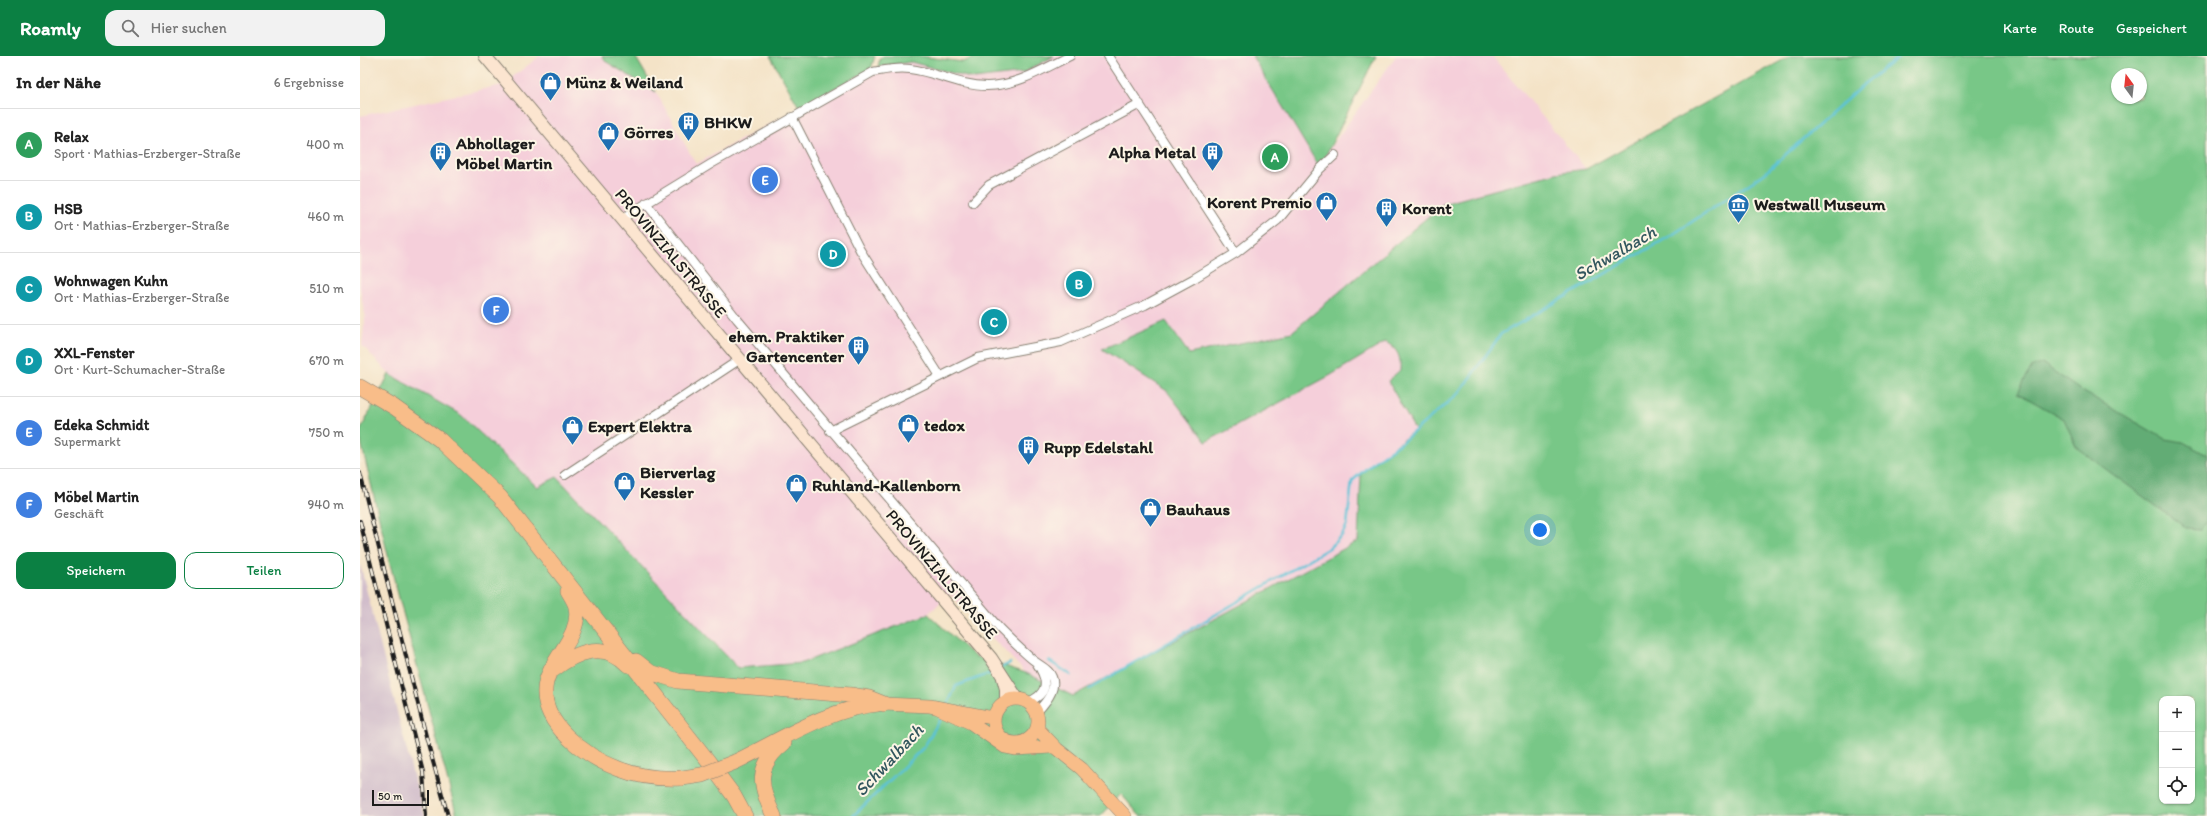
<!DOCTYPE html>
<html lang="de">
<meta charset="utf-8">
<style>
:root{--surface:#fff;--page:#f2f2f2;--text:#222;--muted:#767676;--line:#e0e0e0;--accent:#0b8043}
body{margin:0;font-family:Itim,sans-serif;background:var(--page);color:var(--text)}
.controls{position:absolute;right:12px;bottom:12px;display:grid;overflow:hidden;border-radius:8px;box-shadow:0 1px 3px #0004}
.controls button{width:36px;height:36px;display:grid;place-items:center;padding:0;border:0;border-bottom:1px solid var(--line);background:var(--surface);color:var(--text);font:20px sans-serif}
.compass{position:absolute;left:1751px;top:12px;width:36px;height:36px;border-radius:50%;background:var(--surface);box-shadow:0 1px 3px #0004;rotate:345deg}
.scale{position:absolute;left:12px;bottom:10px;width:57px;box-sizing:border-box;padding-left:4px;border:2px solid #1c1c1c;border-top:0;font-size:11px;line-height:14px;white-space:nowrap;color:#1c1c1c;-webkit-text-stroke:3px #fcf5e5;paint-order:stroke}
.you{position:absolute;left:1180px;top:474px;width:14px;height:14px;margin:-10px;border:3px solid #fff;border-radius:50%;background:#1a73e8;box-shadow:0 0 0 6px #1a73e833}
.badge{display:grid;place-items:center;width:26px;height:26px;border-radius:50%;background:var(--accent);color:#fff;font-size:13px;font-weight:700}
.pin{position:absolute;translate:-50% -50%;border:2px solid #fff;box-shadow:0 1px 4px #0006}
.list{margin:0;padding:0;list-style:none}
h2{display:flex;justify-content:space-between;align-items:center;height:52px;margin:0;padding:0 16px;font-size:17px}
h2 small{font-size:13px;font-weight:400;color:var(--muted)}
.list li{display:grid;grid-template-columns:26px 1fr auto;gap:12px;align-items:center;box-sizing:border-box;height:72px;padding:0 16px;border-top:1px solid var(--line)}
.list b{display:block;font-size:15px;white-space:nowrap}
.list p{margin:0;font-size:13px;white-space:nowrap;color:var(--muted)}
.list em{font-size:13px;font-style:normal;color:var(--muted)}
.actions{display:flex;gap:8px;padding:12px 16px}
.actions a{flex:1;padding:9px 0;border:1px solid var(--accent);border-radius:12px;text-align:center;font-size:14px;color:var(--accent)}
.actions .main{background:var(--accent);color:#fff}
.icon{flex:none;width:22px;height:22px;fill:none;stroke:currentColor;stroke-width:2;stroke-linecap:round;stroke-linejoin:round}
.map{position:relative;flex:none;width:1847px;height:760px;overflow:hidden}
header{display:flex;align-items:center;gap:24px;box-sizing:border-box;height:56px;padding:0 20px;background:var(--accent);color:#fff}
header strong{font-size:19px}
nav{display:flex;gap:22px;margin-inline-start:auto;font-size:14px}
.search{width:280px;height:36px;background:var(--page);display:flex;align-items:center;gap:10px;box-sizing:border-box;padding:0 14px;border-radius:12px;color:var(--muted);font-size:15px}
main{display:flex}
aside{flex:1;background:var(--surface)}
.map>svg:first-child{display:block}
</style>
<header>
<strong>Roamly</strong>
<div class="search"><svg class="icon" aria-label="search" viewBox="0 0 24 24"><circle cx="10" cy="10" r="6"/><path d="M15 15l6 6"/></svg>Hier suchen</div>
<nav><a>Karte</a><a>Route</a><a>Gespeichert</a></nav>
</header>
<main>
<aside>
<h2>In der Nähe<small>6 Ergebnisse</small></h2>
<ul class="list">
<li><span class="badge" style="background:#2e9e5b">A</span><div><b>Relax</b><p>Sport · Mathias-Erzberger-Straße</p></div><em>400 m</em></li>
<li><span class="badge" style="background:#0f9aa8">B</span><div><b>HSB</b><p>Ort · Mathias-Erzberger-Straße</p></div><em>460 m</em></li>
<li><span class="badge" style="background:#0f9aa8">C</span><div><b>Wohnwagen Kuhn</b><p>Ort · Mathias-Erzberger-Straße</p></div><em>510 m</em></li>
<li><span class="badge" style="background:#0f9aa8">D</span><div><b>XXL-Fenster</b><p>Ort · Kurt-Schumacher-Straße</p></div><em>670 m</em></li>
<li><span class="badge" style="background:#3f7fe0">E</span><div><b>Edeka Schmidt</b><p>Supermarkt</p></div><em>750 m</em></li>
<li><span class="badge" style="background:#3f7fe0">F</span><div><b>Möbel Martin</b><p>Geschäft</p></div><em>940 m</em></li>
</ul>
<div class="actions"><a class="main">Speichern</a><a>Teilen</a></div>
</aside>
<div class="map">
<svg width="1847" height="760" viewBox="0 0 1847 760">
<rect width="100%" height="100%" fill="#fcf5e5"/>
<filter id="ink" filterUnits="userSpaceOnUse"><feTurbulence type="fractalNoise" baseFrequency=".025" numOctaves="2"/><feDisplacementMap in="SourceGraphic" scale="8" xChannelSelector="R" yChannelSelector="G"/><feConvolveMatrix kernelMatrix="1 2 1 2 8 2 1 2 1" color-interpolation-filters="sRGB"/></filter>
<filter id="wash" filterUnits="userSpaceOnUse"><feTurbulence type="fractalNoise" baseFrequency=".012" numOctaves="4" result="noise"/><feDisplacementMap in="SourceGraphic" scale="16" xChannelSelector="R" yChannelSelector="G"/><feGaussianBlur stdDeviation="0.9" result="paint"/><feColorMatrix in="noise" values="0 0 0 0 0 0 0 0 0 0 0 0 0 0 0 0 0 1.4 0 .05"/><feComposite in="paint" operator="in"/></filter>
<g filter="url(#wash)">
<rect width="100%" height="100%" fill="#f4e3c7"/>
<path fill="#f5cfda" d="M180,0H242L245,5L296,36L336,108L511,13L551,6L614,23L663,17L694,0H892L958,109L1036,0H1132L1226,113L1196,117L1083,148L932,276L829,299L742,292L807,335L846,386L971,319L1026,286L1035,292L1041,302L1040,314L1028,325L1055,374L1001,417L999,485L713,640L666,617L590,538L568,558L442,607L378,612L197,421L177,431L101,359L29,318L2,289L5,262L0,231V60L142,29Z"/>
<path fill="#d1bdcb" d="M0,508L53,719L65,760H0Z"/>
<path fill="#78c787" stroke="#4a7252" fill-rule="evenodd" d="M242,0H275L296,36L245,5Z
M410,0H515L511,13L439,51Z
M524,0H560L603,6L618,0H694L663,17L614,23L551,6L518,11L520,2Z
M892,0H1016L965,101L958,109Z
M1430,0H1847V760H780L761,738L741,760H97L30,508L0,382V375L29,318L101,359L177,431L197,421L378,612L442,607L568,558L614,600L666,617L713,640L998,485L1001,417L1055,374L1028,325L1040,314C1041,300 1038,294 1026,286L971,319L846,386L807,335L742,293L806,265L829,298L932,276L1083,148L1196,117L1226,113ZM1757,18H1781V42H1757ZM1802,643H1832V745H1802Z"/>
<path fill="#62ac74" stroke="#3f6448" d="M1682,307L1717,332L1805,383L1823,386L1847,399V466L1840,473L1826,472L1717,392L1704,363L1658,337L1671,312Z"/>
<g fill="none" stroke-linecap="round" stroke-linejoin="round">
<path stroke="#5cc3d8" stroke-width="2.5" d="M689,605L711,619
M642,611L650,607
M729,633L969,492L982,479L987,469L992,425L1015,405L1043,385L1099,337L1141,278L1312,179L1404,118L1505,27L1540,0
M587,650L596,630L634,616
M493,760L564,691L583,658"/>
</g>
</g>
<g filter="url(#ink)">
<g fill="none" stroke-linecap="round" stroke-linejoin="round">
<defs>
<path id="street" d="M748,0L876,197
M432,61L500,194L580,320
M613,146L629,129L780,48
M286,147L377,263L639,572C650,583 661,594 673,604C678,608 684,611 688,615C701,629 687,645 677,656
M261,163L351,108L513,16C525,14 537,11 550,13C576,16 600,30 627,30C657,30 685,12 710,0
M470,375L618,302L701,286L785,249L833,223L876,197L918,164L960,113L975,99
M205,419L379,304
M668,646C688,638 689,625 677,608"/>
<path id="secondary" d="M125,0L579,540L631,602L657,642
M643,622L646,633V644"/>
<path id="primary" d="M634 665a22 22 0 1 1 44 0a22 22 0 1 1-44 0Z
M524,648L570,650L633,662
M578,652L611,667L645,691L655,693L691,691
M677,672L697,693L722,713L765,760"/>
<path id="highway" d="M0,331L34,351L80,384L140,441L348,705L374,740L385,760
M208,535C211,540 215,546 216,551C222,579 192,601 186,626C177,667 227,701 259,713C279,721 301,723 322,722
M276,605L290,616L318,625L491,639L509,642L524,648
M193,614C216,596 244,584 268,609
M375,706C419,685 469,652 518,648
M414,760C399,730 395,710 424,687"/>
</defs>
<use href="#street" stroke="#888072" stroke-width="10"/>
<use href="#secondary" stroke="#888072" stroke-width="14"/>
<use href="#primary" stroke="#888072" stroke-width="14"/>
<use href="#highway" stroke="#888072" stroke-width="16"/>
<use href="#street" stroke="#fff" stroke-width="8"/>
<use href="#secondary" stroke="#fce5d0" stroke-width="12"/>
<use href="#primary" stroke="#f8bd89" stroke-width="13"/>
<use href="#highway" stroke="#f8bd89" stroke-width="15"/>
<defs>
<path id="rail" d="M0,417L67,684L88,760
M0,465L63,716L66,760"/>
</defs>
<use href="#rail" stroke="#1c1c1c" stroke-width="4"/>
<use href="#rail" stroke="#fcf5e5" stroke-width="2.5" stroke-dasharray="8" stroke-linecap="butt"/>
<defs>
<path id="highway-bridge" d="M322,722L342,719L375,706"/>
</defs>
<use href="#highway-bridge" stroke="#888072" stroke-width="16" stroke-linecap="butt"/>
<use href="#highway-bridge" stroke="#f8bd89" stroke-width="15"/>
</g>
</g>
<defs>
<symbol id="shop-pin" viewBox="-11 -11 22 30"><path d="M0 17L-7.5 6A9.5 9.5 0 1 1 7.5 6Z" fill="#1f6fb2" stroke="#fcf5e5"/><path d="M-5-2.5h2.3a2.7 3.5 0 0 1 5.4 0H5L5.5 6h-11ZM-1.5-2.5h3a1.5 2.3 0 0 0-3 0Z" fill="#fff"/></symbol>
<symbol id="building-pin" viewBox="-11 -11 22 30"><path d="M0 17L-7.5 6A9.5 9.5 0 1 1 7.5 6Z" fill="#1f6fb2" stroke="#fcf5e5"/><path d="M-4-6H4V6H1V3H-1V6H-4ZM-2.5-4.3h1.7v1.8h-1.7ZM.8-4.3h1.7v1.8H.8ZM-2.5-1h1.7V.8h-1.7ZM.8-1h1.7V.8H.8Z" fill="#fff"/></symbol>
<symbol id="museum-pin" viewBox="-11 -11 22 30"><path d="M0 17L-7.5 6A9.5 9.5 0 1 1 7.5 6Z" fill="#1f6fb2" stroke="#fcf5e5"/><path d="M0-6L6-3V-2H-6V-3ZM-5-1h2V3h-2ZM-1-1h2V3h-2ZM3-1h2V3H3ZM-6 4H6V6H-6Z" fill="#fff"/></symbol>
</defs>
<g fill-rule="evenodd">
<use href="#shop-pin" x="178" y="14" width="25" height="34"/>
<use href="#building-pin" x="316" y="54" width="25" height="34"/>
<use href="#shop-pin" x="236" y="64" width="25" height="34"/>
<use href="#building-pin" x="840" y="84" width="25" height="34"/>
<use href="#building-pin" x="68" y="84" width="25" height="34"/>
<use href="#shop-pin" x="954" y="134" width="25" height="34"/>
<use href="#museum-pin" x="1366" y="136" width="25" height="34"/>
<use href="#building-pin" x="1014" y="140" width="25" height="34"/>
<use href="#building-pin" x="486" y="278" width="25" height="34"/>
<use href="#shop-pin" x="536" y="356" width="25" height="34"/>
<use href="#shop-pin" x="200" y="358" width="25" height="34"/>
<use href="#building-pin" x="656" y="378" width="25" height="34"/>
<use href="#shop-pin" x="252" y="414" width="25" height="34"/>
<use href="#shop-pin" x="424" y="416" width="25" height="34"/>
<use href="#shop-pin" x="778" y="440" width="25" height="34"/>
</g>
<g text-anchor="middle" stroke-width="4" stroke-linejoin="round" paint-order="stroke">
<g font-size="17" font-weight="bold" fill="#1c1c1c" stroke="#fcf5e5" text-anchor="start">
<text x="206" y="32">Münz &amp; Weiland</text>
<text x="344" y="72">BHKW</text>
<text x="264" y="82">Görres</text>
<text x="96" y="93">Abhollager<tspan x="96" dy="20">Möbel Martin</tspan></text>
<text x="836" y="102" text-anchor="end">Alpha Metal</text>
<text x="952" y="152" text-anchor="end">Korent Premio</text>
<text x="1394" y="154">Westwall Museum</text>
<text x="1042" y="158">Korent</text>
<text x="484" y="286" text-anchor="end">ehem. Praktiker<tspan x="484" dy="20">Gartencenter</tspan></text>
<text x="564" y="375">tedox</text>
<text x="228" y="376">Expert Elektra</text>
<text x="684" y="397">Rupp Edelstahl</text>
<text x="280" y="422">Bierverlag<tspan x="280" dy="20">Kessler</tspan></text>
<text x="452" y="435">Ruhland-Kallenborn</text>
<text x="806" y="459">Bauhaus</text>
</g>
<g font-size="17" fill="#1c1c1c" stroke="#fcf5e5">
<text transform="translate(311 197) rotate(50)" y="6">PROVINZIALSTRASSE</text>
<text transform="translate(582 518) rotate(50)" y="6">PROVINZIALSTRASSE</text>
</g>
<g font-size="18" font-style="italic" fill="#32565e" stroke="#fcf5e5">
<text transform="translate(1255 197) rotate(-30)" y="6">Schwalbach</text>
<text transform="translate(529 704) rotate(-47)" y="6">Schwalbach</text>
</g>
</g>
</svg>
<div class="controls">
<button>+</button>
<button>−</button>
<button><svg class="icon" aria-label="locate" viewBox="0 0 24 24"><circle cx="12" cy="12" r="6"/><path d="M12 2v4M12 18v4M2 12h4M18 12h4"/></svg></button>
</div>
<svg class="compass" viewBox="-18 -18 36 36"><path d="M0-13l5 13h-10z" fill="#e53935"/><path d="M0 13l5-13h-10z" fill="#767676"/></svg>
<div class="scale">50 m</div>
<div class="you"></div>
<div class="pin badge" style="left:915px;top:101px;background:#2e9e5b">A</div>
<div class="pin badge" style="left:719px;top:228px;background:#0f9aa8">B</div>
<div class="pin badge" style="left:634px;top:266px;background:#0f9aa8">C</div>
<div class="pin badge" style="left:473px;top:198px;background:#0f9aa8">D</div>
<div class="pin badge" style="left:405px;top:124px;background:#3f7fe0">E</div>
<div class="pin badge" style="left:136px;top:254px;background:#3f7fe0">F</div>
</div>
</main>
